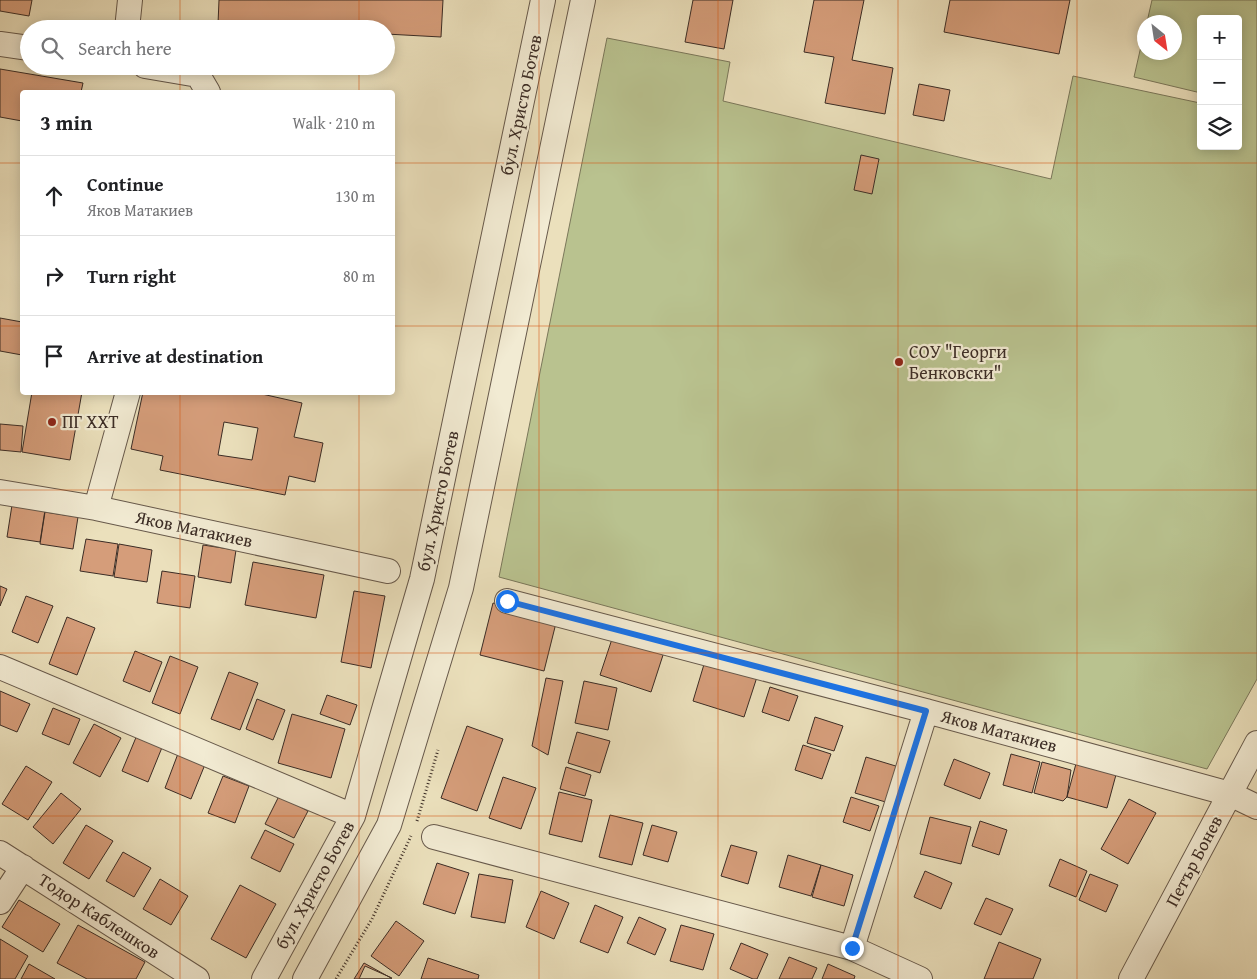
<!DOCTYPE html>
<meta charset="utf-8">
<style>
:root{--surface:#fff;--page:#f2f2f2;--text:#202124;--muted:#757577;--line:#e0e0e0}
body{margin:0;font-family:"Gentium Book Plus",serif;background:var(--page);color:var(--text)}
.controls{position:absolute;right:15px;top:15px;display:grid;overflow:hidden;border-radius:5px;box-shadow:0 2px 12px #0003}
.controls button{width:45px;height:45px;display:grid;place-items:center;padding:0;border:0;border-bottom:1px solid var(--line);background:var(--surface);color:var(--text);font:25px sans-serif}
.compass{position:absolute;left:1137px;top:15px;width:45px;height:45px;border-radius:50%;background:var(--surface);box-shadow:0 2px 12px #0003;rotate:150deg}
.stop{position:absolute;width:15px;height:15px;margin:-11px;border:4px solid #1a73e8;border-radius:50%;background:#fff}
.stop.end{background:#1a73e8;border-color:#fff;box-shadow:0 1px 5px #0008}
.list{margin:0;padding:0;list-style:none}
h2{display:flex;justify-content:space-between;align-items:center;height:65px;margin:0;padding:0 20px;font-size:21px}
h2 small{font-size:16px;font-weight:400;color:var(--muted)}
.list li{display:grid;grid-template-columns:32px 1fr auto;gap:15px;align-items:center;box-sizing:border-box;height:80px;padding:0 20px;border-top:1px solid var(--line)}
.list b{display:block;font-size:19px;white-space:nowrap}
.list p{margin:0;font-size:16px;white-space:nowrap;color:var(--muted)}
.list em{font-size:16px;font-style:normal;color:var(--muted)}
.icon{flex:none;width:28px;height:28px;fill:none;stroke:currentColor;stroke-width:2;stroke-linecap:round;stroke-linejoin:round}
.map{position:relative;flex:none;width:1257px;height:979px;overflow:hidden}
.search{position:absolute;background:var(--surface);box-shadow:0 2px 12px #0003;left:20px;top:20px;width:375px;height:55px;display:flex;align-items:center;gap:12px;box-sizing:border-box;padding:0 18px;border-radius:28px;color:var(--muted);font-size:19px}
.panel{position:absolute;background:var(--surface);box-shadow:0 2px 12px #0003;left:20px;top:90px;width:375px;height:305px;border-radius:5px}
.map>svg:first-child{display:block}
</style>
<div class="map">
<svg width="1257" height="979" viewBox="0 0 1257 979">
<rect width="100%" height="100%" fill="#ebe0bc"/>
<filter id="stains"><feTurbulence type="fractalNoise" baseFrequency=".004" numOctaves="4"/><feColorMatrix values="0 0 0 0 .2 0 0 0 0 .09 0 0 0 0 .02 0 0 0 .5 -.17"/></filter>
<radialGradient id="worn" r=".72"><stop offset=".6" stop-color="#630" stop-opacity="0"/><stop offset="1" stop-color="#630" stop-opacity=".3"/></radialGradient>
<path fill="#b9c28f" stroke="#7a775a" d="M1152,0H1257V679L1207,769L499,577L607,38L730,62L723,101L1051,179L1073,76L1200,103L1201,100V146H1238V19H1201V93L1134,77L1144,33V52H1174V22H1147Z"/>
<path fill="#d59d7a" stroke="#3b2c25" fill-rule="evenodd" d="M0,0H32L29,16L0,11Z
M219,0H443L441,37L386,34V29H303L218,24Z
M693,0H733L724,49L685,42Z
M814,0H864L852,60L893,68L885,114L825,103L834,57L804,52Z
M950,0H1070L1059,54L944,32Z
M0,69L83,83L81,92H22V121L0,117Z
M919,84L950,90L944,121L913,115Z
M861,155L879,159L872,194L854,190Z
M0,318L22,322V355L0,351Z
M32,392H82L70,460L22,452Z
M143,392H253L302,403L294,437L323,443L315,482L289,476L285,495L160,470L163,456L131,449ZM224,422L258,428L252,460L218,455Z
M0,424L23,426L21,452L0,450Z
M12,505L45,510L40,542L7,537Z
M45,512L78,517L73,549L40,544Z
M86,539L118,544L113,576L80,571Z
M119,544L152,550L147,582L114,577Z
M203,545L236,550L231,583L198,577Z
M253,562L324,575L316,618L245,605Z
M162,571L195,576L190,608L157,603Z
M0,586L7,589L0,606Z
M354,591L385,596L371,668L341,662Z
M26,596L53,606L38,643L12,632Z
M493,603L557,619L544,671L480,655Z
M67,617L95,628L77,675L49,664Z
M613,636L664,652L651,692L600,675Z
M135,651L162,662L150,692L123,681Z
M170,656L198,667L180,714L152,703Z
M705,661L757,677L744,717L693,701Z
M229,672L258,683L240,730L211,719Z
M546,678L563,681L548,755L532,746Z
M584,681L617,688L608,730L575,723Z
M770,687L798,696L789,721L762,712Z
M0,691L30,704L17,732L0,725Z
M327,695L357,705L350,725L320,714Z
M257,699L285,710L273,740L246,729Z
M53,708L80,719L69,745L42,734Z
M292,714L345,729L331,778L278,763Z
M815,717L843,726L834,751L807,743Z
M94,724L121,738L100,777L73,763Z
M467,726L503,739L477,811L441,798Z
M577,732L610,741L600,773L568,763Z
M137,735L163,745L148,782L122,771Z
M803,745L831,754L822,779L795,770Z
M179,751L206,762L191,799L165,788Z
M1011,754L1040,762L1032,793L1003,785Z
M866,757L899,767L889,803L855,793Z
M954,759L990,773L980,799L944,785Z
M1077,760L1117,771L1107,808L1067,797Z
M1042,762L1071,770L1067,797L1063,801L1034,793Z
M26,766L52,782L28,820L2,804Z
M566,767L591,775L585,796L560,789Z
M223,776L249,786L235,823L208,813Z
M503,777L536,788L521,829L489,818Z
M559,792L592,800L582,842L549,834Z
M61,793L81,809L53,844L33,827Z
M279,796L308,811L294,838L265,824Z
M851,797L879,806L870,831L843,822Z
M1129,799L1156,813L1128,864L1101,849Z
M610,815L643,823L632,865L599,857Z
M930,817L971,827L961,864L920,854Z
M980,821L1007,830L999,855L972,846Z
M86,825L113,841L89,879L63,863Z
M652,825L677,832L668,862L643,855Z
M265,830L294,844L280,872L251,858Z
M731,845L757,852L748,884L721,876Z
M123,852L151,868L134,897L106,881Z
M788,855L821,865L811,896L779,887Z
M1060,859L1087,871L1076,897L1049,886Z
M437,863L469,873L455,914L423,904Z
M821,865L853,875L844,906L812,897Z
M925,871L952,883L941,909L914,897Z
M479,874L513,880L505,923L471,917Z
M1090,874L1118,885L1106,912L1079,900Z
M160,879L188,896L171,925L143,909Z
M240,885L276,904L246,958L211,939Z
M541,891L569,903L554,939L526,927Z
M986,898L1013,909L1001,935L974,924Z
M19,900L60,924L43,952L2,927Z
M595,905L623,917L608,953L580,942Z
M639,917L666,929L655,955L627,943Z
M396,921L424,941L399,976L371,956Z
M78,925L145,962L136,979H87L57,963Z
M681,925L714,934L703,970L670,961Z
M0,939L28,956L15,979H0Z
M999,942L1041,959L1033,979H984Z
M741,943L768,954L757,979H753L730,969Z
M789,957L817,968L812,979H779Z
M428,958L479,975L478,979H421Z
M364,963L391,978V979H354Z
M29,964L55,979H21Z
M828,964L855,976L854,979H822Z
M365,966L392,978L391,979H359Z"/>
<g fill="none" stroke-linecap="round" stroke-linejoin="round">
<defs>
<path id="minor" d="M127,29L130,0
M0,44L29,48
M145,66L198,75L208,92
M0,492L96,508L388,571
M96,508L128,392
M507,601L926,711L1230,794L1257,807
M0,667L353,816
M434,837L852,948L920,979
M0,853L197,979
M0,902L23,867
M852,948L926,711
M264,979L353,816L422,579L543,0
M305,979L389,825L461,588L583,0
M1131,979L1257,743"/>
</defs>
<use href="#minor" stroke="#67594b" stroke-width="26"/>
<path stroke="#3b2c25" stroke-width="3" stroke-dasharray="1 2.5" stroke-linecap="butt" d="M417,821L438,750
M336,979L372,919L411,836"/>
<use href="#minor" stroke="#f2ebd3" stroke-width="24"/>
</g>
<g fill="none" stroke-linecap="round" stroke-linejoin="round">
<path stroke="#1a73e8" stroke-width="6" d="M507,601L926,711L852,948"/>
</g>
<path fill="none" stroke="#d7540e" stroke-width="1" stroke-opacity="0.55" d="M180,0V29M359,0V29M539,0V979M718,0V979M898,0V979M1077,0V979M180,66V92M359,66V92M0,163H22M392,163H1257M0,326H22M392,326H1257M180,392V979M359,392V979M0,490H1257M0,653H1257M0,816H1257"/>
<g fill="#8f2418" stroke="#f2ebd3" stroke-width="2">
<circle cx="899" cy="362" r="5"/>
<circle cx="52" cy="422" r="5"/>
</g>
<g text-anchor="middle" stroke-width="4.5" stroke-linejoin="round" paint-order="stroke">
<g font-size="18" fill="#3b2c25" stroke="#f2ebd3">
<text transform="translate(521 105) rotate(-78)" y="6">бул. Христо Ботев</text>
<text transform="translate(438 501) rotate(-78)" y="6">бул. Христо Ботев</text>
<text transform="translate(194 529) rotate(12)" y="6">Яков Матакиев</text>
<text transform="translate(999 731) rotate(15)" y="6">Яков Матакиев</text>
<text transform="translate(1194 861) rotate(-62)" y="6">Петър Бонев</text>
<text transform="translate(315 885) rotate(-61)" y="6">бул. Христо Ботев</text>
<text transform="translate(99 916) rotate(33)" y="6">Тодор Каблешков</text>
</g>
<g font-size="18" fill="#3b2c25" stroke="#f2ebd3" text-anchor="start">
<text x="909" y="358">СОУ "Георги<tspan x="909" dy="21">Бенковски"</tspan></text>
<text x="62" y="428">ПГ ХХТ</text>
</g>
</g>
<rect width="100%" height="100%" filter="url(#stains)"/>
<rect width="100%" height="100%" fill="url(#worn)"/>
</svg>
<div class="controls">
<button>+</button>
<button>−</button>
<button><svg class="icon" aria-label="layers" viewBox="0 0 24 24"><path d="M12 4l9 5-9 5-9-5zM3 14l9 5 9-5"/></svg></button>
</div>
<svg class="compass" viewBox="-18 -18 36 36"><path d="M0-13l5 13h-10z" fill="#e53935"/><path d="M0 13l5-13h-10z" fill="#757577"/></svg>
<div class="stop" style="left:507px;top:601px"></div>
<div class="stop end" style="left:852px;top:948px"></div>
<div class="search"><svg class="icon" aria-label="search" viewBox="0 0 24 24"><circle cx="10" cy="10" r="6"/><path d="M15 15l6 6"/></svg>Search here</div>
<section class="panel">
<h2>3 min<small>Walk · 210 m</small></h2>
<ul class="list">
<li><svg class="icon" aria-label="ahead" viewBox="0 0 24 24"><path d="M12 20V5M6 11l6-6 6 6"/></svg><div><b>Continue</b><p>Яков Матакиев</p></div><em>130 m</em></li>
<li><svg class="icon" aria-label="right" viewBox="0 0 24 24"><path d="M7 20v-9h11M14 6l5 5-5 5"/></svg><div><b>Turn right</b></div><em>80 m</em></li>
<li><svg class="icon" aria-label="arrive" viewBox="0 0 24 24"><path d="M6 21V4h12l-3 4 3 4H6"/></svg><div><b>Arrive at destination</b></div></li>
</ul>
</section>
</div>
